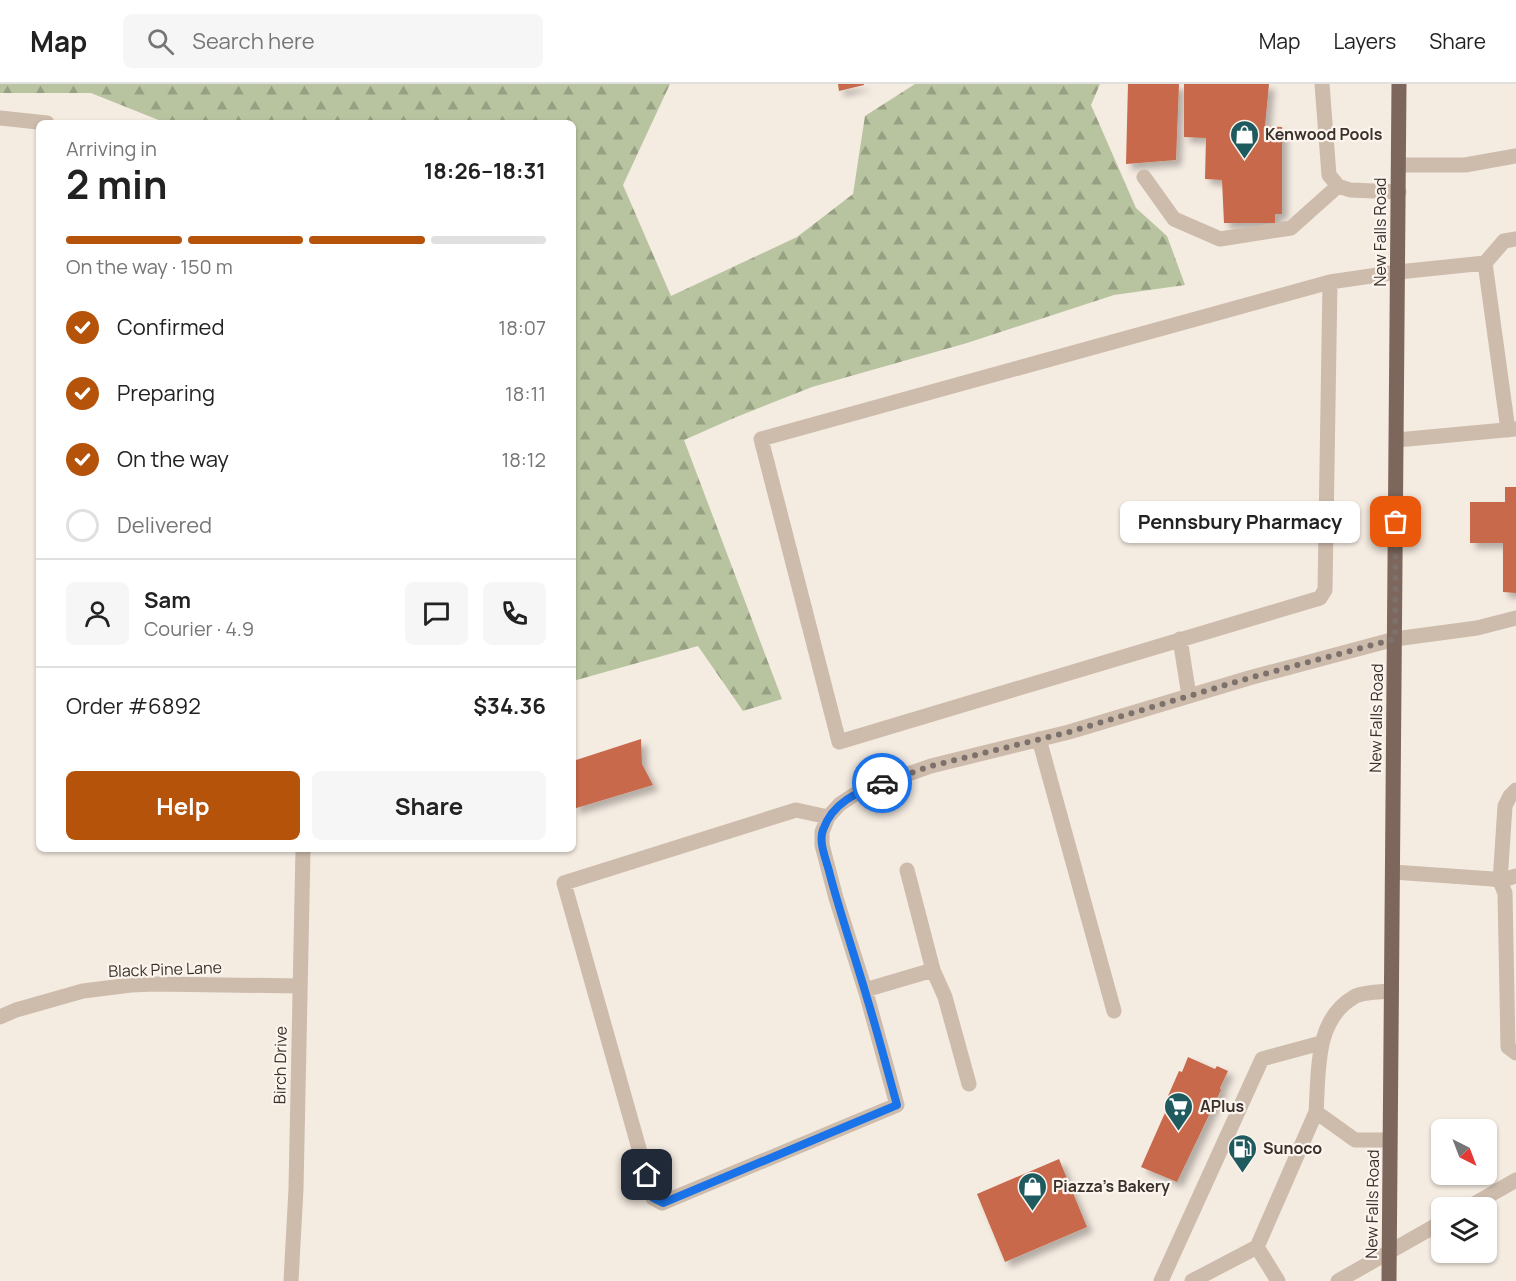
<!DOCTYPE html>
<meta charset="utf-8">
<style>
body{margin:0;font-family:Manrope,sans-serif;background:#f6f6f6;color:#222;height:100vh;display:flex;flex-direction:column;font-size:22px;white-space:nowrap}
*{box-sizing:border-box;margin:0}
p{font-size:20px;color:#767676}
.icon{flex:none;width:33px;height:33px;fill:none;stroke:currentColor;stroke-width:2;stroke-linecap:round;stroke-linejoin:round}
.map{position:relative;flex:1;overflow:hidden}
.details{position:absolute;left:36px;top:36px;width:540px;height:732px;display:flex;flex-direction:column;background:#fff;border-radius:9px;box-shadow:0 2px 4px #0004}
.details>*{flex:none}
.needle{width:39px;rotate:138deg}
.tools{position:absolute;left:1431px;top:1035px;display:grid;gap:12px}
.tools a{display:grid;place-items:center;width:66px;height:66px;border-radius:9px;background:#fff;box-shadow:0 2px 4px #0004;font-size:30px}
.pin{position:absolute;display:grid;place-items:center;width:51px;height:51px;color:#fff;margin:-26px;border-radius:12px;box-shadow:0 3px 9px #0006}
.courier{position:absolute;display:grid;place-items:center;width:60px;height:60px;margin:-30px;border:4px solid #1a73e8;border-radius:50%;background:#fff;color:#222;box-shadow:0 2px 8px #0007}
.bubble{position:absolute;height:42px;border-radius:9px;background:#fff;box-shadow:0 2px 4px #0004;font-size:20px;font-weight:700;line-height:42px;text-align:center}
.summary em{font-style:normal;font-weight:700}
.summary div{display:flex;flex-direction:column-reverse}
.summary{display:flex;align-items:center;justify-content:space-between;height:102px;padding:0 30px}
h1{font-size:39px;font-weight:700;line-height:45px}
.bar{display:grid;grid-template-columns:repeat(4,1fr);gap:9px 6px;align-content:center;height:72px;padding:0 30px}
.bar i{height:8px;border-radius:4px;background:#e0e0e0}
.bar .current{background:#b45309}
.bar p{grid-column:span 4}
.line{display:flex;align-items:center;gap:15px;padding:0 30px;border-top:2px solid #e0e0e0}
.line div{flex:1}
.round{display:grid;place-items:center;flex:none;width:63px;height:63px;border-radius:9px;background:#f6f6f6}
ol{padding:0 30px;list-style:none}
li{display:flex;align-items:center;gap:18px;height:66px}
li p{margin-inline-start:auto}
li .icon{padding:6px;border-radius:50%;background:#b45309;color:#fff;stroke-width:4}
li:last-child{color:#767676}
li i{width:33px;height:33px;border:3px solid #e0e0e0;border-radius:50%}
.cta{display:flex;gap:12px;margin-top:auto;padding:12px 30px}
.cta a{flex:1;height:69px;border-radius:9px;background:#b45309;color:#fff;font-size:24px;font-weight:700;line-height:69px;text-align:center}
.cta a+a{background:#f6f6f6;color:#222}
header{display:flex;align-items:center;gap:36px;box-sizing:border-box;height:84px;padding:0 30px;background:#fff;border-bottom:2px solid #e0e0e0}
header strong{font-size:28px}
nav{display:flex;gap:33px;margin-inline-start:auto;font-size:21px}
.search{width:420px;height:54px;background:#f6f6f6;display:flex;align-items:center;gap:15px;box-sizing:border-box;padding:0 21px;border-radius:9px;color:#767676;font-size:22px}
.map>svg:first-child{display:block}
.forest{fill:url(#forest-firs)}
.building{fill:#c8694b;filter:url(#shadow)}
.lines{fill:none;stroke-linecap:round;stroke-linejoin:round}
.minor{stroke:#cdbbac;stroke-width:15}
.major{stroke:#7d675c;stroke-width:15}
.done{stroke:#7c716b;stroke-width:6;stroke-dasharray:0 10.8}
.route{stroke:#1a73e8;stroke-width:8}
.labels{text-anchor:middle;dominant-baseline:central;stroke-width:4.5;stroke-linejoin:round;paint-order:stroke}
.poi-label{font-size:16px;font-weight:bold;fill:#3b302b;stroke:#fbf5ee;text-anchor:start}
.street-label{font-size:16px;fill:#3b302b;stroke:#fbf5ee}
</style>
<header>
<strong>Map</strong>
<div class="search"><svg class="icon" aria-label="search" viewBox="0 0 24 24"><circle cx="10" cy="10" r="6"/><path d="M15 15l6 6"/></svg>Search here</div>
<nav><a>Map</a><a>Layers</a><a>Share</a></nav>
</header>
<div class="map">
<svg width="1516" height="1197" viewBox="0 0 1516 1197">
<defs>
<pattern id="forest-firs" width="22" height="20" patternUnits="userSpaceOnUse" patternTransform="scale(1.5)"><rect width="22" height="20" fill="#b8c4a0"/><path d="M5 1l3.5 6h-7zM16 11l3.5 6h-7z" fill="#97a083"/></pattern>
<filter id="shadow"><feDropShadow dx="5.5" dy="5.5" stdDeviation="3" flood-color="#0004"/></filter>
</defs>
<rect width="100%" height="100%" fill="#f4ebe1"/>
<path class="forest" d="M0,0H670L623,101L671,212L797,153L853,110L865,32L915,0H1100L1091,21L1136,124L1167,152L1185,201L1114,211L967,259L812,303L734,334L684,356L782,615L743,627L698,562L573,597V39H166L91,9H0Z"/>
<path class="building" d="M838,0H864V1L839,7Z
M1128,0H1179L1176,76L1126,80Z
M1184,0H1269L1265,42L1282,43V130H1275V139H1224L1222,96L1205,95L1206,54L1184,53Z
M1505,403H1516V509L1503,508V459H1470V418H1505Z
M641,655L642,680L653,701L573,725V677Z
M1188,973L1215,985L1217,982L1228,987L1220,1004L1221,1006L1177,1098L1141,1083L1172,1013L1168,1012L1179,987L1182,988Z
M1059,1075L1087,1143L1005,1178L977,1110Z"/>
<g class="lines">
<path class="minor" d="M1322,0L1329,91L1338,102L1350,106L1399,108
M0,34L47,39
M1399,81H1465L1516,72
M1144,93L1174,135L1220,155L1291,144L1338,102
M1485,179L1508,346
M1330,198L1325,506L1320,514L839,658L761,355L1330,198L1398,188L1485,179L1504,157L1516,155
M1397,356L1516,345
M1180,555L1189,612
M1039,655L1114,927
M1516,706L1510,712L1505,722L1500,797L1516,792
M828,733L796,726L564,799L653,1114L662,1119L897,1021L867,912L836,814L822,761V748L828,733L840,720L860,707L931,682L1069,648L1249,594L1395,555L1477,544L1516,534
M907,786L933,886
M1393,788L1493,795L1500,797L1505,809L1508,963L1516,969
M865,906L933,886L945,913L969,1000
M0,933L16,926L83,907L131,901L155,900L300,902
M1390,1056H1355L1316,1028C1319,988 1314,936 1354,913C1362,908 1382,908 1391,907
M1467,1124L1516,1096
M291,1197L296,1105L303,765
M1161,1197L1262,975L1321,959
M1192,1197L1257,1163
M1278,1197L1257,1163L1316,1028
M1338,1197L1442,1138"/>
<path class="major" d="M1389,1197L1399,0"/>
</g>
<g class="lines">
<path class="done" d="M882,699L931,682L1069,648L1249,594L1395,555L1396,438"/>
<path class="route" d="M647,1091L653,1114L663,1119L897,1021C887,985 878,950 867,914C855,873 841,832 830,791C827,777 818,759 823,746C832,719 857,708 882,699"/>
</g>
<defs>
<symbol id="shop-pin" viewBox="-11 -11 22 30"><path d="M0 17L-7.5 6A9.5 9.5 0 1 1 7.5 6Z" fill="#1f5a5e" stroke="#fbf5ee"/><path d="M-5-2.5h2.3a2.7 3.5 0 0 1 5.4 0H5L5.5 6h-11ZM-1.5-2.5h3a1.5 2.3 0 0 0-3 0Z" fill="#fff"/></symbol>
<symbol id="supermarket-pin" viewBox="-11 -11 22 30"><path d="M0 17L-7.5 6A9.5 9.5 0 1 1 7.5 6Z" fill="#1f5a5e" stroke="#fbf5ee"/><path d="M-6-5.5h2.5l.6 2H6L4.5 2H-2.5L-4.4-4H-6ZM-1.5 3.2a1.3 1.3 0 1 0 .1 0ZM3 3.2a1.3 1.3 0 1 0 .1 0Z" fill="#fff"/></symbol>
<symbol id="fuel-pin" viewBox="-11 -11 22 30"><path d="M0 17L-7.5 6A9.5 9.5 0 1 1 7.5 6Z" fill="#1f5a5e" stroke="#fbf5ee"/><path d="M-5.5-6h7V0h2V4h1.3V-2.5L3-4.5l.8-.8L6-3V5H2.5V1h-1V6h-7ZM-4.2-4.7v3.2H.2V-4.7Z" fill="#fff"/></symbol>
</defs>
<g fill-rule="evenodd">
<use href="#shop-pin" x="1228" y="34" width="33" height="45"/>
<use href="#supermarket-pin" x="1162" y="1006" width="33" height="45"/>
<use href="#fuel-pin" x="1226" y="1048" width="33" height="45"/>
<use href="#shop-pin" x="1016" y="1086" width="33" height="45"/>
</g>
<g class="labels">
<g class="poi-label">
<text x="1265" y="50">Kenwood Pools</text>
<text x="1200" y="1022">APlus</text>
<text x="1263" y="1064">Sunoco</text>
<text x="1053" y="1102">Piazza's Bakery</text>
</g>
<g class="street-label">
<text transform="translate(1380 148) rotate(-90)">New Falls Road</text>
<text transform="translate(1376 634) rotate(-89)">New Falls Road</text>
<text transform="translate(165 885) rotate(-2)">Black Pine Lane</text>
<text transform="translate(280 981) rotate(-89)">Birch Drive</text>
<text transform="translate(1372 1120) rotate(-89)">New Falls Road</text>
</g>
</g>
</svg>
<div class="tools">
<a><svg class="needle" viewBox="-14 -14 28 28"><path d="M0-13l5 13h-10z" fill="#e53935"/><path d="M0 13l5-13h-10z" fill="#767676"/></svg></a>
<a><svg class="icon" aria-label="layers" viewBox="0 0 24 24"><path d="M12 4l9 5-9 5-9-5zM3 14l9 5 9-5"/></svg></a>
</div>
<div class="pin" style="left:1396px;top:438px;background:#ea580c"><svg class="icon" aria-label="bag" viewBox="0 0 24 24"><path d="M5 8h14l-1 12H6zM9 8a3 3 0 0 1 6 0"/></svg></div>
<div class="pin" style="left:647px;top:1091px;background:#1f2937"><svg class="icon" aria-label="home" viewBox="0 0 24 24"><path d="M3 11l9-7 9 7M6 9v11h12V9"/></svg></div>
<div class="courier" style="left:882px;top:699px"><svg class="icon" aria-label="car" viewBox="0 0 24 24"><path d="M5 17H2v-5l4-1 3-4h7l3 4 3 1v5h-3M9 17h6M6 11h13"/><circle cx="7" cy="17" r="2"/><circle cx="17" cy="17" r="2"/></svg></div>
<div class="bubble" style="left:1120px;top:417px;width:240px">Pennsbury Pharmacy</div>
<section class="details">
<div class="summary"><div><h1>2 min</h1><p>Arriving in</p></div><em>18:26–18:31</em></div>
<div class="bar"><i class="current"></i><i class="current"></i><i class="current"></i><i></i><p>On the way · 150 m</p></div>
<ol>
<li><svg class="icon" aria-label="check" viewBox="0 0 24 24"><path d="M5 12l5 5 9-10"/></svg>Confirmed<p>18:07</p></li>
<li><svg class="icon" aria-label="check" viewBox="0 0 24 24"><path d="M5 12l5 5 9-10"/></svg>Preparing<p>18:11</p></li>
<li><svg class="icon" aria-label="check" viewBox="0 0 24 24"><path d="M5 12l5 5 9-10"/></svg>On the way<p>18:12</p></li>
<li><i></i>Delivered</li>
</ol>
<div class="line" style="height:108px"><a class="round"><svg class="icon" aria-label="person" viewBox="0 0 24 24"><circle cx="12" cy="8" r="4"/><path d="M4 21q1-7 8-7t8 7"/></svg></a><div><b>Sam</b><p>Courier · 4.9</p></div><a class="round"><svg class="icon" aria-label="chat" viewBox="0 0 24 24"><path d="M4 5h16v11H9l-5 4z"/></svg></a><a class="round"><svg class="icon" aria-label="phone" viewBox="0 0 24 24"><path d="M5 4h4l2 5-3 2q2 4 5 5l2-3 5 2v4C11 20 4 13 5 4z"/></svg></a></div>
<div class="line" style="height:78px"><div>Order #6892</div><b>$34.36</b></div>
<div class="cta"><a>Help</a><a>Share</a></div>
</section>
</div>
